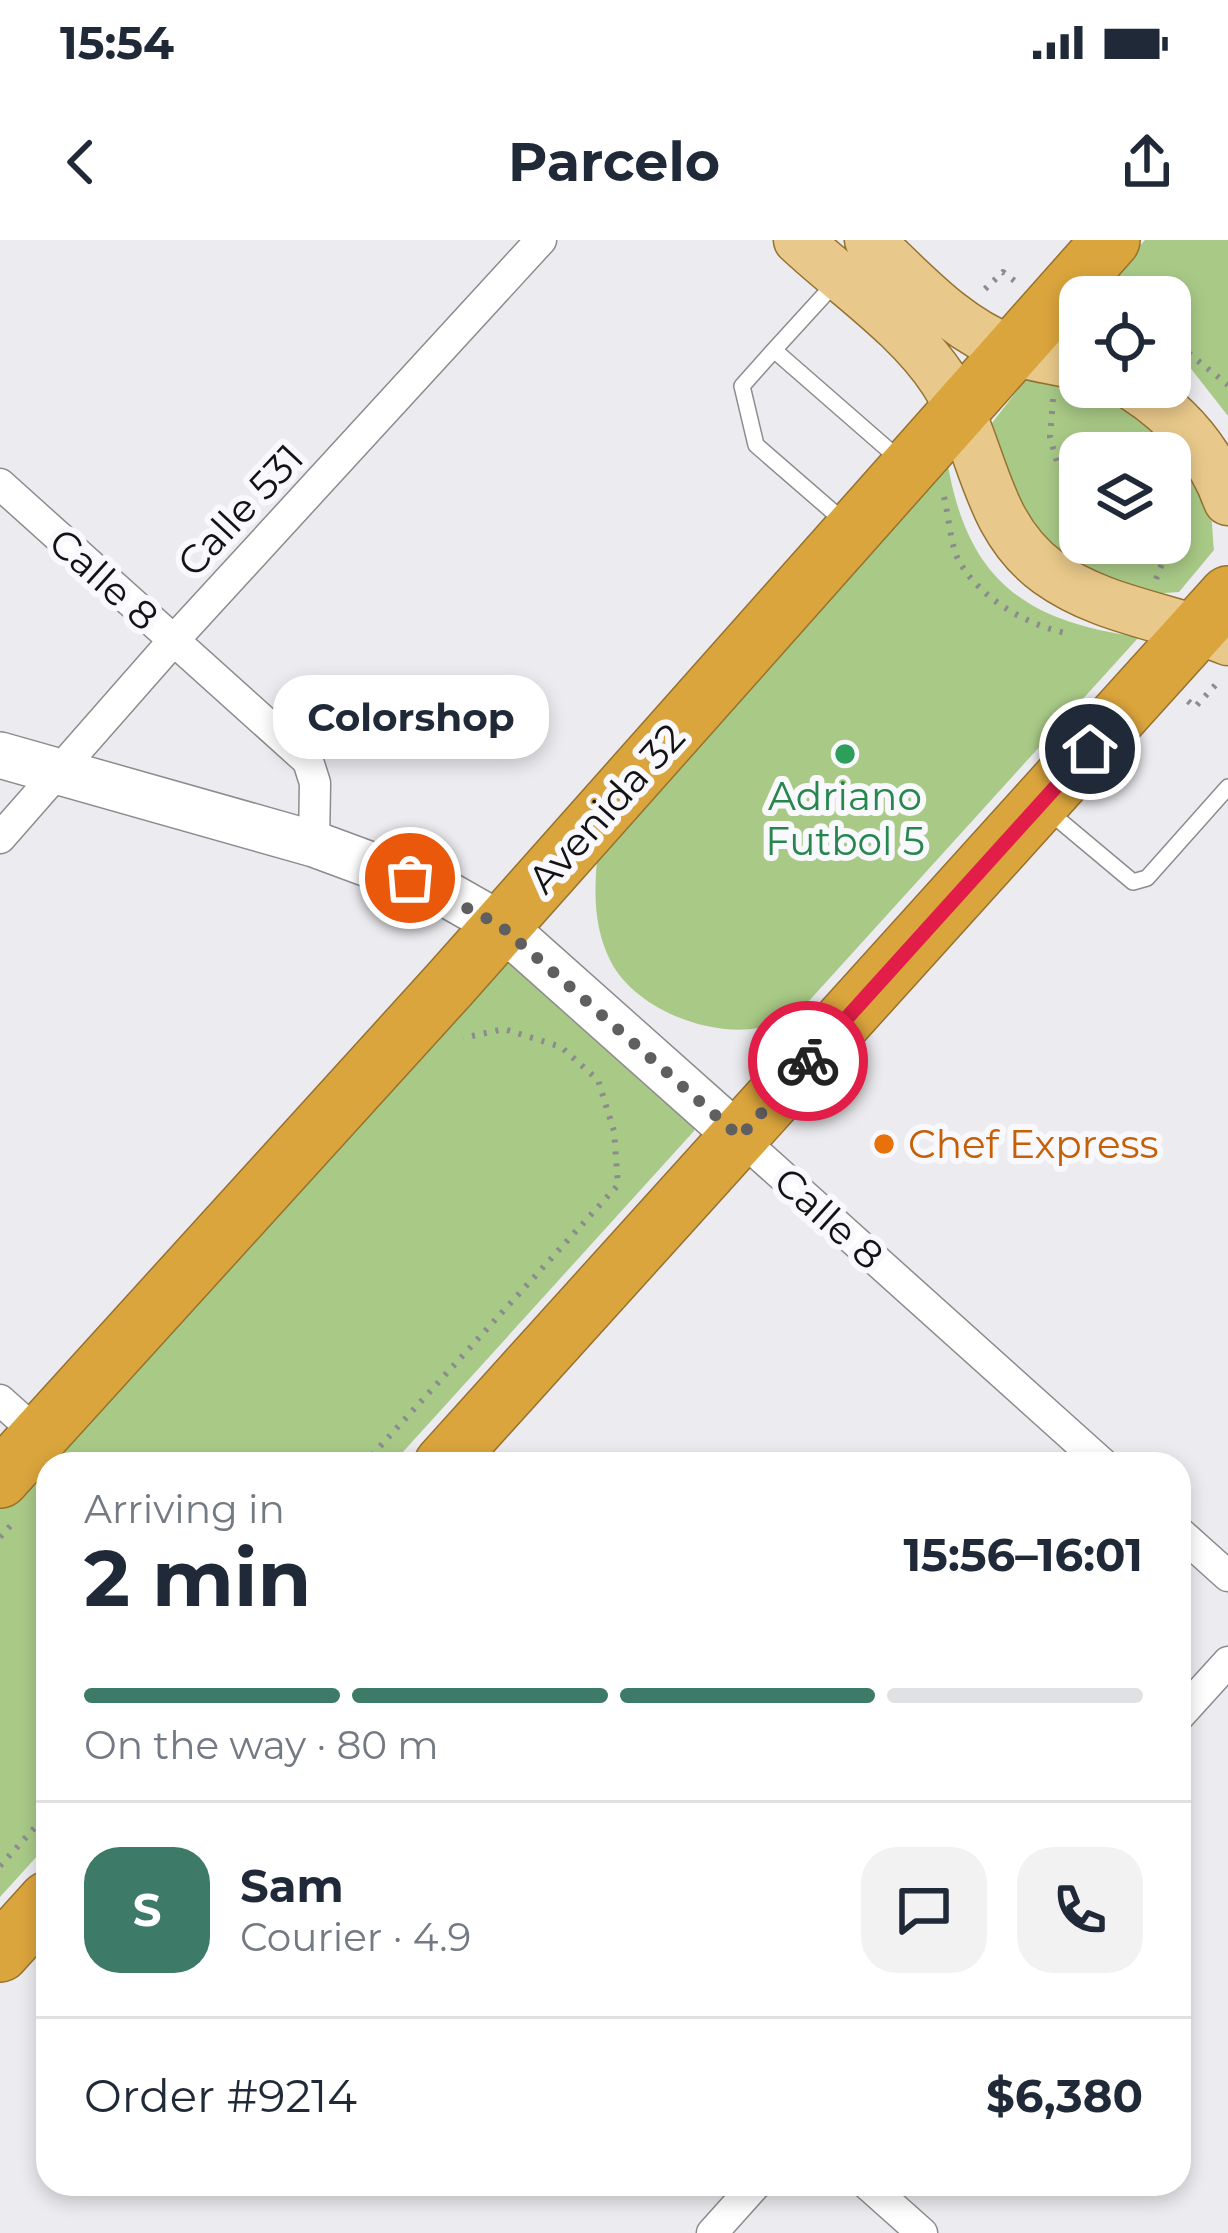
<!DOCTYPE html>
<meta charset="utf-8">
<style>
body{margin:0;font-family:Montserrat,sans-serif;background:#f2f2f3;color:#1f2937;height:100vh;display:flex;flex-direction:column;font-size:45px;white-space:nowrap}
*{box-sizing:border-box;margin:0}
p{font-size:39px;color:#747a83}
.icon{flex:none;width:66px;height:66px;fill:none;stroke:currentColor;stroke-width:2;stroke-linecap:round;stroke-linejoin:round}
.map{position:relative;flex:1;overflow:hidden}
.details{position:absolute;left:36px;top:1212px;width:1155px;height:744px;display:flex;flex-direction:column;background:#fff;border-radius:36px;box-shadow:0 6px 18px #0003}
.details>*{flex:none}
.controls{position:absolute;left:1059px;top:36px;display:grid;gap:24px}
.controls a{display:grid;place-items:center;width:132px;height:132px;border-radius:24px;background:#fff;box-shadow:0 6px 18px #0003;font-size:60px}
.pin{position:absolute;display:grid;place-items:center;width:102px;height:102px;color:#fff;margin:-51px;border:6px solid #fff;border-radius:50%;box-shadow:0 3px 12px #0007}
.courier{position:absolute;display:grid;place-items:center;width:120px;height:120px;margin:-60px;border:9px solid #e11d48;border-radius:50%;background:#fff;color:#222;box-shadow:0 3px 15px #0007}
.bubble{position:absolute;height:84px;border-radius:36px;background:#fff;box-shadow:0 6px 18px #0003;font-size:39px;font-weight:700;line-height:84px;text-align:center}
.head em{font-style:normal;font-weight:700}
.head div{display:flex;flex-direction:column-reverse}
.head{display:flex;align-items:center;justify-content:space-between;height:204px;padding:0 48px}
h1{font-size:78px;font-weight:700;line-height:90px}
.bar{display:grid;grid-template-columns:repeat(4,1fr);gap:18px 12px;align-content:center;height:144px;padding:0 48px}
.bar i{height:15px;border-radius:9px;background:#e0e1e3}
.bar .on{background:#3d7a67}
.bar p{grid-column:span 4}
.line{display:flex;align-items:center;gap:30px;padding:0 48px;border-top:3px solid #e0e1e3}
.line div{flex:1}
.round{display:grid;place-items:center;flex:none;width:126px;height:126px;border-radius:36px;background:#f2f2f3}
.status{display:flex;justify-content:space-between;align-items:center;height:84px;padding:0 60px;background:#fff;direction:ltr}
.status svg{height:33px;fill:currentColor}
header{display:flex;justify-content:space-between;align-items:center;height:156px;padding:0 48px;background:#fff;font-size:54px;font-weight:700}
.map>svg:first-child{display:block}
.green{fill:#a9ca87;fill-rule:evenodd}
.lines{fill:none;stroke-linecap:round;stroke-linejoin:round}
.lane-casing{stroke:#8c8c8f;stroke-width:18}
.street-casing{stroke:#8c8c8f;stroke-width:33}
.secondary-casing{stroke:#8c8c8f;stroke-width:48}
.primary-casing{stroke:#95722f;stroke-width:51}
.highway-casing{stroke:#95722f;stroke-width:60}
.path{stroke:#8c8b8e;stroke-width:6;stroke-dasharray:3 9;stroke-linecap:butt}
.lane{stroke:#fff;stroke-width:15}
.street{stroke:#fff;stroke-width:30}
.secondary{stroke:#fff;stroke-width:45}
.primary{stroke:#e9c98b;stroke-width:48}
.highway{stroke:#dba53d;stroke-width:57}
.done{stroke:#5f5f61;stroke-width:12;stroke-dasharray:0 21.6}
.route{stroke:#e11d48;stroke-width:15}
.leisure-dot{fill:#2e9e5b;stroke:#f9f8fc;stroke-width:4.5}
.food-dot{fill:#e8710a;stroke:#f9f8fc;stroke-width:4.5}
.labels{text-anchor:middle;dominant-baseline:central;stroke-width:12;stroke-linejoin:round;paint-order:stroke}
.street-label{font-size:39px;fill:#131314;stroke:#f9f8fc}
.leisure-label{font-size:39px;fill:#27864d;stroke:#f9f8fc}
.food-label{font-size:39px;fill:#c56008;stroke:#f9f8fc;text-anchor:start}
</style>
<div class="status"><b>15:54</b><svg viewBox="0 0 49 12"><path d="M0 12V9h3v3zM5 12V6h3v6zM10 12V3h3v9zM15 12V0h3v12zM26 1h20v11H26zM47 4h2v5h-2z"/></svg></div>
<header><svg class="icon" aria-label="back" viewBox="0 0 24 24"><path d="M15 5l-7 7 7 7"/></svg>Parcelo<svg class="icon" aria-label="share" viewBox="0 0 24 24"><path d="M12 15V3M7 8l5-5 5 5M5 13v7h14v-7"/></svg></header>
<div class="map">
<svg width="1228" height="1993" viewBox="0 0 1228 1993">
<rect width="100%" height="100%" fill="#ecebef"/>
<path class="green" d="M1145,0H1228V176L1185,121L1170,114V57H1093Z
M1027,138C1101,139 1170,190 1205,255C1213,269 1212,293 1214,310L1179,352L1120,356L1050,319L999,256L992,183ZM1080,213H1170V303H1080Z
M946,213C964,335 1019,381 1139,397L808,762C793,770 774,785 758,788C707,797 635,768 611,722C594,689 594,655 597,620Z
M498,711L695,876L694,891L392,1224H48V1604L0,1657V1265Z"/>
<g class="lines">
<defs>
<path id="lane" d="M774,110L837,41
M847,284L756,205L742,146L774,110L899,219
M1047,570L1133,642L1147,638L1228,547"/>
<path id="street" d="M0,244L308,521L315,543L314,604
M0,598L173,401L541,0
M739,897L1103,1224
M0,1160L38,1194
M1179,1292L1228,1336
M1179,1476L1228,1422
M867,1944L922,1993
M712,1993L756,1944"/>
<path id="secondary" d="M0,515L314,604L441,651L501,685L739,897"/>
<path id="primary" d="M798,0C846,45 908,86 944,141C984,204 983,285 1048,332C1102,371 1168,376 1228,401
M869,0C914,42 955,90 1014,111C1035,118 1058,120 1080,126
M1134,147C1178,175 1210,211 1228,261"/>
<path id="highway" d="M443,1224L1228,355
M0,1239L449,745L1111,0
M0,1713L48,1660"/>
</defs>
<use href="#lane" class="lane-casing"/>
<use href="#street" class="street-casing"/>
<use href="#secondary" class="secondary-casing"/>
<use href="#primary" class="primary-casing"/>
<use href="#highway" class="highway-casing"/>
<path class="path" d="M985,49L1003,32L1016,42
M1170,98L1228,145
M1053,159L1050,197L1059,229L1080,236
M1090,213L1114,206L1130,213
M944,257C949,276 950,306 960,323C983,361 1029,386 1070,394
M1170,268V302
M1156,339L1170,303
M1188,461L1195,467L1221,439
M364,1224L618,945L614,891L598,840L561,807L504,789L463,798
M0,1297L14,1282
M0,1626L48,1573"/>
<use href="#lane" class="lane"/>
<use href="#street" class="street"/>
<use href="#secondary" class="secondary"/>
<use href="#primary" class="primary"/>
<use href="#highway" class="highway"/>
</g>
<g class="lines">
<path class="done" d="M410,638L501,686L740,897L808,821"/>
<path class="route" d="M808,821L1090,509"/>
</g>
<circle class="leisure-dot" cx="845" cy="514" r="12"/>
<circle class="food-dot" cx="884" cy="904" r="12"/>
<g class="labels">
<g class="street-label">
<text transform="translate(240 270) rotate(-47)">Calle 531</text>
<text transform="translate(104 339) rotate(42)">Calle 8</text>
<text transform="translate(606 568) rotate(-48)">Avenida 32</text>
<text transform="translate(829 978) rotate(42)">Calle 8</text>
</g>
<g class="leisure-label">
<text x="845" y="556">Adriano<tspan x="845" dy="45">Futbol 5</tspan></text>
</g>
<g class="food-label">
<text x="908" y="904">Chef Express</text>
</g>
</g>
</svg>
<div class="controls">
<a><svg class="icon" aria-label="locate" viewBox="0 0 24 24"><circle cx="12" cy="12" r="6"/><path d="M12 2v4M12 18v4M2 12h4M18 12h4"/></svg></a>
<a><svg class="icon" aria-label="layers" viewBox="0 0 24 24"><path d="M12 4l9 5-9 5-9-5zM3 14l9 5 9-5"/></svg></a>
</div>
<div class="pin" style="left:410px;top:638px;background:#ea580c"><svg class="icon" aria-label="bag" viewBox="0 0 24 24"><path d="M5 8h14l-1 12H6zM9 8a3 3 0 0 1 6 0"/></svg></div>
<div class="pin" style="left:1090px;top:509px;background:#1f2937"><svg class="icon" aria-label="home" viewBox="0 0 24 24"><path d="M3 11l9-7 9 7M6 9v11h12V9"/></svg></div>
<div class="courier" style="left:808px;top:821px"><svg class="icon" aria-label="bike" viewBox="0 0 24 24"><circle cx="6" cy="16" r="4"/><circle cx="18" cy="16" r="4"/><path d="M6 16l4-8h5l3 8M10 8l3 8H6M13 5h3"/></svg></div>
<div class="bubble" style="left:273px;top:435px;width:276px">Colorshop</div>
<section class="details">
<div class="head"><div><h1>2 min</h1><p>Arriving in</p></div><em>15:56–16:01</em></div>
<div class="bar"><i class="on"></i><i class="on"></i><i class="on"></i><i></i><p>On the way · 80 m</p></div>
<div class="line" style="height:216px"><b class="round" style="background:#3d7a67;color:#fff">S</b><div><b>Sam</b><p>Courier · 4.9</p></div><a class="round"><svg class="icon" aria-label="chat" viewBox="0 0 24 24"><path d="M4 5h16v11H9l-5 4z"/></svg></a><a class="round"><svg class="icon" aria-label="phone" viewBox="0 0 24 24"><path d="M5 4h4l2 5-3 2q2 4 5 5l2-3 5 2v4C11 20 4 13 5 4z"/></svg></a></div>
<div class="line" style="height:156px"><div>Order #9214</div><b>$6,380</b></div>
</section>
</div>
